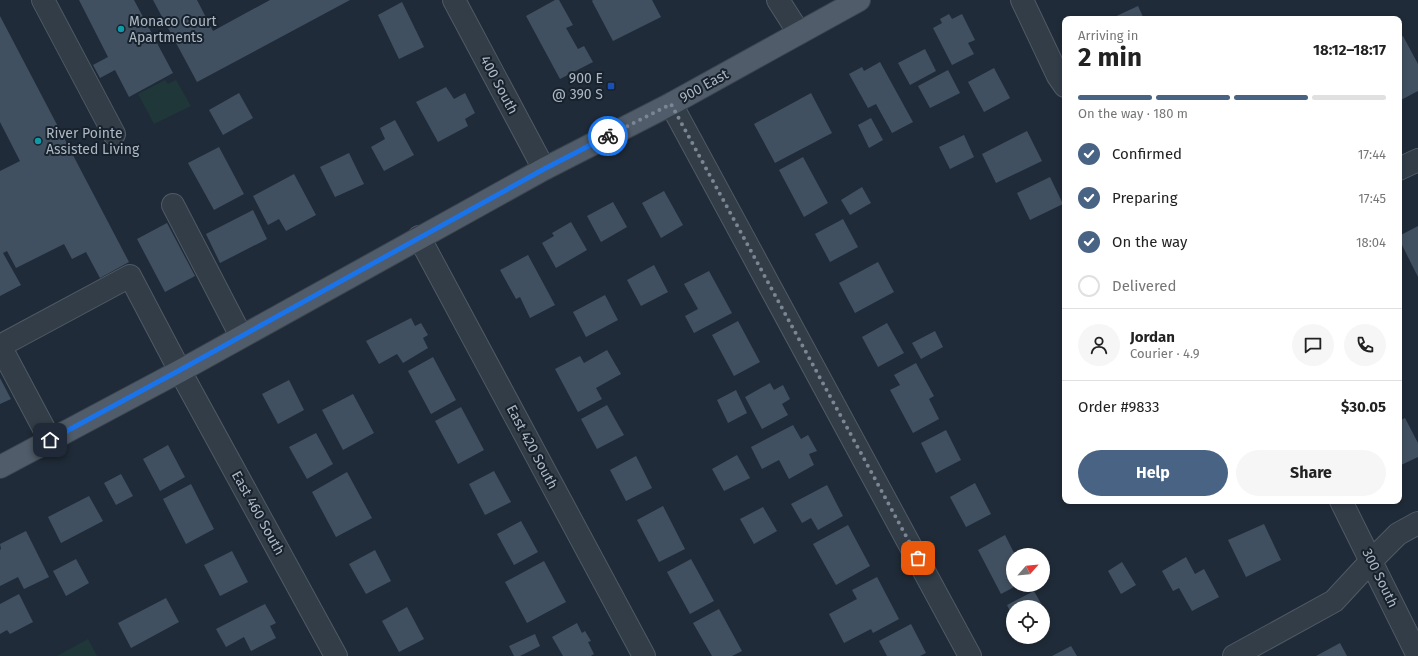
<!DOCTYPE html>
<meta charset="utf-8">
<style>
body{margin:0;font-family:"Fira Sans",sans-serif;background:#f6f6f6;color:#222;height:100vh;display:flex;flex-direction:column;font-size:15px;white-space:nowrap}
*{box-sizing:border-box;margin:0}
p{font-size:13px;color:#767676}
.icon{flex:none;width:22px;height:22px;fill:none;stroke:currentColor;stroke-width:2;stroke-linecap:round;stroke-linejoin:round}
.map{position:relative;flex:1;overflow:hidden}
.details{position:absolute;left:1062px;top:16px;width:340px;height:488px;display:flex;flex-direction:column;background:#fff;border-radius:8px;box-shadow:0 2px 6px #0003}
.details>*{flex:none}
.needle{width:26px;rotate:63deg}
.tools{position:absolute;left:1006px;top:548px;display:grid;gap:8px}
.tools a{display:grid;place-items:center;width:44px;height:44px;border-radius:50%;background:#fff;box-shadow:0 2px 6px #0003;font-size:20px}
.pin{position:absolute;display:grid;place-items:center;width:34px;height:34px;color:#fff;margin:-17px;border-radius:8px;box-shadow:0 2px 6px #0006}
.courier{position:absolute;display:grid;place-items:center;width:40px;height:40px;margin:-20px;border:3px solid #1a73e8;border-radius:50%;background:#fff;color:#222;box-shadow:0 1px 5px #0007}
.headline em{font-style:normal;font-weight:700}
.headline div{display:flex;flex-direction:column-reverse}
.headline{display:flex;align-items:center;justify-content:space-between;height:68px;padding:0 16px}
h1{font-size:26px;font-weight:700;line-height:30px}
.bar{display:grid;grid-template-columns:repeat(4,1fr);gap:6px 4px;align-content:center;height:48px;padding:0 16px}
.bar i{height:5px;border-radius:3px;background:#e0e0e0}
.bar .selected{background:#496385}
.bar p{grid-column:span 4}
.line{display:flex;align-items:center;gap:10px;padding:0 16px;border-top:1px solid #e0e0e0}
.line div{flex:1}
.round{display:grid;place-items:center;flex:none;width:42px;height:42px;border-radius:21px;background:#f6f6f6}
ol{padding:0 16px;list-style:none}
li{display:flex;align-items:center;gap:12px;height:44px}
li p{margin-inline-start:auto}
li .icon{padding:4px;border-radius:50%;background:#496385;color:#fff;stroke-width:4}
li:last-child{color:#767676}
li i{width:22px;height:22px;border:2px solid #e0e0e0;border-radius:50%}
.button{display:flex;gap:8px;margin-top:auto;padding:8px 16px}
.button a{flex:1;height:46px;border-radius:24px;background:#496385;color:#fff;font-size:16px;font-weight:700;line-height:46px;text-align:center}
.button a+a{background:#f6f6f6;color:#222}
.map>svg:first-child{display:block}
.green{fill:#203739}
.building{fill:#415060}
.lines{fill:none;stroke-linecap:round;stroke-linejoin:round}
.minor-casing{stroke:#505a66;stroke-width:24}
.major-casing{stroke:#3c4652;stroke-width:24}
.minor{stroke:#323d48;stroke-width:22}
.major{stroke:#505c69;stroke-width:22}
.done{stroke:#7b8694;stroke-width:4;stroke-dasharray:0 7.2}
.route{stroke:#1a73e8;stroke-width:5}
.culture-dot{fill:#0f9aa8;stroke:#18222d;stroke-width:1.5}
.transit-dot{fill:#1a4fb4;stroke:#18222d;stroke-width:1.5}
.labels{text-anchor:middle;dominant-baseline:central;stroke-width:4;stroke-linejoin:round;paint-order:stroke}
.poi-label{font-size:14px;fill:#acb7c5;stroke:#18222d;text-anchor:start}
.street-label{font-size:14px;fill:#acb7c5;stroke:#18222d}
</style>
<div class="map">
<svg width="1418" height="656" viewBox="0 0 1418 656">
<rect width="100%" height="100%" fill="#1f2b38"/>
<path class="green" d="M165,80L168,84L176,80L191,106L154,124L138,94Z
M88,639L97,656H57Z"/>
<path class="building" d="M79,0H134L173,73L129,97L115,70L100,78L93,65L108,57Z
M153,0H197L213,31L270,0H350L197,82Z
M555,0H559L573,25L566,28L578,49L584,46L593,62L560,79L526,16Z
M593,0H652L661,17L613,41L592,1Z
M402,2L424,47L399,59L378,15Z
M1138,6L1144,19H1110Z
M949,14L952,19L962,14L975,40L968,43L974,54L952,65L933,28L942,23L940,19Z
M0,16L129,262L100,278L86,252L72,259L64,244L16,268L7,251L3,253L21,285L0,296V171L20,161L0,122Z
M1403,36L1418,64V91L1399,101V38Z
M925,49L936,71L910,85L898,63Z
M880,62L913,122L892,133L876,104L868,108L849,74L862,67L864,71Z
M994,68L1010,98L984,112L968,82Z
M948,70L960,93L930,108L918,86Z
M446,87L454,99L465,93L475,113L465,119L468,126L438,142L416,102Z
M239,93L253,118L223,135L209,110Z
M811,93L832,133L775,163L754,124Z
M871,118L883,140L869,148L858,125Z
M395,120L414,155L384,171L371,147L385,139L380,128Z
M1027,131L1042,161L996,183L982,154Z
M964,135L974,157L950,169L939,147Z
M219,147L244,194L214,210L188,163Z
M349,153L364,184L335,197L320,167Z
M803,157L828,203L804,217L779,170Z
M294,174L316,215L286,231L279,219L268,225L253,196Z
M1050,177L1063,204L1030,220L1017,193Z
M862,187L871,203L850,215L841,200Z
M664,191L683,225L661,238L642,203Z
M613,202L627,227L601,242L587,216Z
M253,210L267,239L220,263L206,234Z
M843,219L858,247L830,262L815,234Z
M571,222L587,250L556,268L542,243L554,236L552,233Z
M167,223L195,276L165,292L137,239Z
M1418,226V277L1399,239V236Z
M528,255L555,305L530,318L520,297L516,299L500,270Z
M878,262L894,292L855,313L839,283Z
M654,265L668,292L641,306L627,280Z
M709,271L732,313L694,333L685,316L698,309L684,284Z
M605,295L618,320L586,337L573,312Z
M411,318L415,326L421,323L428,335L423,338L428,348L403,363L397,354L379,364L366,341Z
M738,321L760,362L734,376L712,335Z
M887,323L904,353L878,367L862,337Z
M935,331L943,347L921,359L912,343Z
M607,350L621,374L596,388L602,399L578,412L555,369L580,356L584,363Z
M433,357L456,400L431,414L408,371Z
M916,363L934,396L929,399L939,419L913,433L890,390L900,385L894,375Z
M0,378L11,399L0,404Z
M289,380L304,410L278,424L262,394Z
M770,383L774,390L783,385L790,399L782,404L788,415L762,429L745,397Z
M736,390L747,413L728,423L717,400Z
M353,394L374,433L343,450L322,410Z
M607,405L624,435L597,449L581,419Z
M461,407L484,450L458,464L435,421Z
M1405,418L1418,443V457L1399,466V421Z
M793,425L801,439L808,435L817,451L809,454L814,465L789,479L779,460L762,469L751,447Z
M946,430L961,460L936,473L921,443Z
M316,433L333,464L307,479L289,447Z
M168,445L185,477L160,491L143,459Z
M737,455L750,478L724,491L712,469Z
M636,456L652,488L626,501L610,470Z
M494,471L511,502L485,515L469,484Z
M347,472L372,518L336,537L312,492Z
M121,474L133,496L116,505L104,483Z
M975,483L991,514L966,527L950,497Z
M191,484L214,529L186,544L163,499Z
M827,485L843,516L818,530L811,518L802,523L791,504Z
M89,496L103,521L61,543L48,517Z
M663,506L685,549L659,562L637,520Z
M763,507L777,531L754,544L740,519Z
M521,521L538,552L514,565L497,534Z
M1264,524L1281,560L1246,577L1228,540Z
M848,525L870,566L836,585L813,544Z
M26,531L49,577L24,589L18,577L0,586V550L1,549L0,544Z
M1005,535L1015,555H1013V585H1018L1001,594L978,550Z
M375,550L391,581L366,594L349,564Z
M232,551L248,582L220,596L204,565Z
M1186,557L1195,574L1204,569L1219,597L1192,611L1179,588L1173,591L1162,571Z
M76,559L89,583L66,596L53,571Z
M691,559L714,601L690,614L667,572Z
M544,561L566,602L527,623L505,582Z
M1122,562L1136,585L1121,594L1108,571Z
M877,577L899,619L873,633L871,629L844,643L829,614L857,599L852,590Z
M1034,591L1043,607H1013V617L1007,605Z
M19,594L33,622L10,634L7,630L0,634V604Z
M166,598L179,622L131,648L118,623Z
M265,604L276,623L270,626L276,638L251,651L244,637L226,647L216,629Z
M407,607L424,639L399,652L382,621Z
M1043,608L1050,621L1043,625Z
M719,609L742,651L732,656H712L693,623Z
M577,623L582,633L585,631L591,641L588,642L594,654L591,656H563L552,637Z
M911,624L926,653L920,656H887L879,641Z
M535,634L540,646L520,656H514L509,646Z
M1340,643L1347,656H1316Z
M1071,646L1077,656H1052Z"/>
<g class="lines">
<defs>
<path id="minor" d="M43,0L114,134
M454,0L544,169
M778,0L799,33
M1022,0L1058,76L1065,86
M671,104L970,656
M1399,169L1418,160
M173,205L241,336
M419,237L644,656
M0,346L130,276L180,371L336,656
M0,346L50,440
M1341,501L1418,656
M1234,656L1334,601L1371,561L1398,534L1418,523"/>
<path id="major" d="M0,467L180,371L544,169L671,104L859,0"/>
</defs>
<use href="#minor" class="minor-casing"/>
<use href="#major" class="major-casing"/>
<use href="#minor" class="minor"/>
<use href="#major" class="major"/>
</g>
<g class="lines">
<path class="done" d="M608,136L671,104L918,558"/>
<path class="route" d="M50,440L180,370L544,169L608,136"/>
</g>
<g class="culture-dot">
<circle cx="121" cy="29" r="4"/>
<circle cx="38" cy="141" r="4"/>
</g>
<rect class="transit-dot" x="607" y="82" width="8" height="8" rx="2"/>
<g class="labels">
<g class="poi-label">
<text x="129" y="21">Monaco Court<tspan x="129" dy="16">Apartments</tspan></text>
<text x="603" y="78" text-anchor="end">900 E<tspan x="603" dy="16">@ 390 S</tspan></text>
<text x="46" y="133">River Pointe<tspan x="46" dy="16">Assisted Living</tspan></text>
</g>
<g class="street-label">
<text transform="translate(499 85) rotate(62)">400 South</text>
<text transform="translate(704 86) rotate(-29)">900 East</text>
<text transform="translate(532 447) rotate(62)">East 420 South</text>
<text transform="translate(258 513) rotate(61)">East 460 South</text>
<text transform="translate(1380 578) rotate(64)">300 South</text>
</g>
</g>
</svg>
<div class="tools">
<a><svg class="needle" viewBox="-14 -14 28 28"><path d="M0-13l5 13h-10z" fill="#e53935"/><path d="M0 13l5-13h-10z" fill="#767676"/></svg></a>
<a><svg class="icon" aria-label="locate" viewBox="0 0 24 24"><circle cx="12" cy="12" r="6"/><path d="M12 2v4M12 18v4M2 12h4M18 12h4"/></svg></a>
</div>
<div class="pin" style="left:918px;top:558px;background:#ea580c"><svg class="icon" aria-label="bag" viewBox="0 0 24 24"><path d="M5 8h14l-1 12H6zM9 8a3 3 0 0 1 6 0"/></svg></div>
<div class="pin" style="left:50px;top:440px;background:#1f2937"><svg class="icon" aria-label="home" viewBox="0 0 24 24"><path d="M3 11l9-7 9 7M6 9v11h12V9"/></svg></div>
<div class="courier" style="left:608px;top:136px"><svg class="icon" aria-label="bike" viewBox="0 0 24 24"><circle cx="6" cy="16" r="4"/><circle cx="18" cy="16" r="4"/><path d="M6 16l4-8h5l3 8M10 8l3 8H6M13 5h3"/></svg></div>
<section class="details">
<div class="headline"><div><h1>2 min</h1><p>Arriving in</p></div><em>18:12–18:17</em></div>
<div class="bar"><i class="selected"></i><i class="selected"></i><i class="selected"></i><i></i><p>On the way · 180 m</p></div>
<ol>
<li><svg class="icon" aria-label="check" viewBox="0 0 24 24"><path d="M5 12l5 5 9-10"/></svg>Confirmed<p>17:44</p></li>
<li><svg class="icon" aria-label="check" viewBox="0 0 24 24"><path d="M5 12l5 5 9-10"/></svg>Preparing<p>17:45</p></li>
<li><svg class="icon" aria-label="check" viewBox="0 0 24 24"><path d="M5 12l5 5 9-10"/></svg>On the way<p>18:04</p></li>
<li><i></i>Delivered</li>
</ol>
<div class="line" style="height:72px"><a class="round"><svg class="icon" aria-label="person" viewBox="0 0 24 24"><circle cx="12" cy="8" r="4"/><path d="M4 21q1-7 8-7t8 7"/></svg></a><div><b>Jordan</b><p>Courier · 4.9</p></div><a class="round"><svg class="icon" aria-label="chat" viewBox="0 0 24 24"><path d="M4 5h16v11H9l-5 4z"/></svg></a><a class="round"><svg class="icon" aria-label="phone" viewBox="0 0 24 24"><path d="M5 4h4l2 5-3 2q2 4 5 5l2-3 5 2v4C11 20 4 13 5 4z"/></svg></a></div>
<div class="line" style="height:52px"><div>Order #9833</div><b>$30.05</b></div>
<div class="button"><a>Help</a><a>Share</a></div>
</section>
</div>
